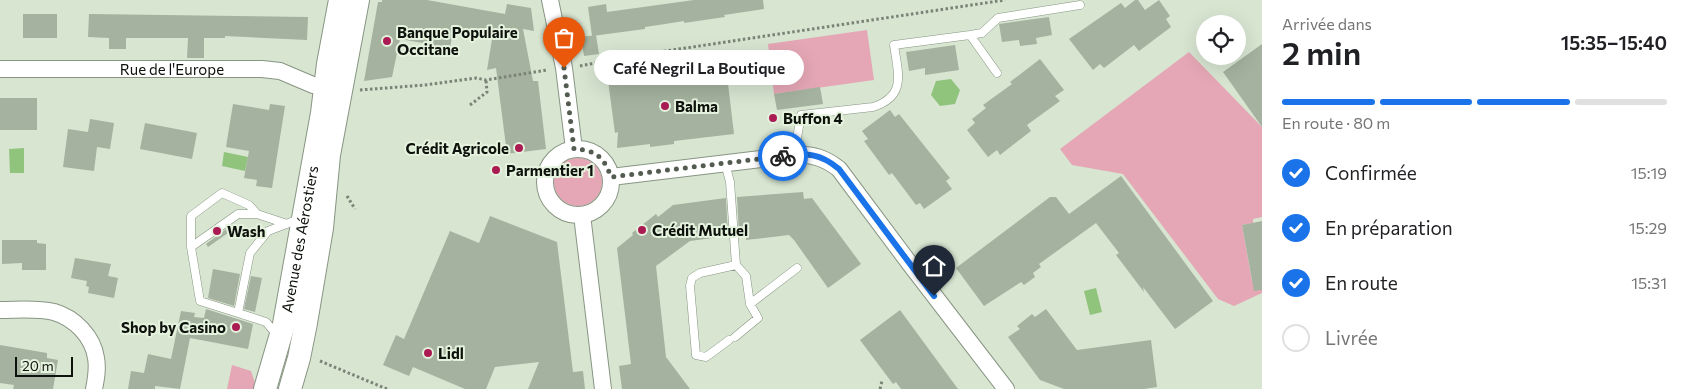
<!DOCTYPE html>
<html lang="fr">
<meta charset="utf-8">
<style>
body{margin:0;font-family:Commissioner,sans-serif;background:#f6f6f6;color:#202124;height:100vh;display:flex;flex-direction:column;font-size:19px;white-space:nowrap}
*{box-sizing:border-box;margin:0}
p{font-size:16px;color:#757577}
.icon{flex:none;width:28px;height:28px;fill:none;stroke:currentColor;stroke-width:2;stroke-linecap:round;stroke-linejoin:round}
.map{position:relative;flex:1;overflow:hidden}
.side{display:flex;flex-direction:column;background:#fff;width:425px}
.side>*{flex:none}
.fabs{position:absolute;left:1196px;top:15px;display:grid;gap:10px}
.fabs a{display:grid;place-items:center;width:50px;height:50px;border-radius:50%;background:#fff;box-shadow:0 5px 20px #0002;font-size:25px}
.scale{position:absolute;left:15px;bottom:12px;width:58px;box-sizing:border-box;padding-left:5px;border:2px solid #0e120c;border-top:0;font-size:14px;line-height:18px;white-space:nowrap;color:#0e120c;-webkit-text-stroke:4px #e4f2de;paint-order:stroke}
.pin{position:absolute;display:grid;place-items:center;width:42px;height:42px;color:#fff;margin:-51px -21px;border-radius:50% 50% 50% 0;rotate:-45deg;box-shadow:0 0 5px #0007}
.pin .icon{rotate:45deg}
.courier{position:absolute;display:grid;place-items:center;width:50px;height:50px;margin:-25px;border:4px solid #1a73e8;border-radius:50%;background:#fff;color:#222;box-shadow:0 1px 6px #0007}
.bubble{position:absolute;height:35px;border-radius:18px;background:#fff;box-shadow:0 5px 20px #0002;font-size:16px;font-weight:600;line-height:35px;text-align:center}
.head em{font-style:normal;font-weight:600}
.head div{display:flex;flex-direction:column-reverse}
.head{display:flex;align-items:center;justify-content:space-between;height:85px;padding:0 20px}
h1{font-size:32px;font-weight:600;line-height:38px}
.bar{display:grid;grid-template-columns:repeat(4,1fr);gap:8px 5px;align-content:center;height:60px;padding:0 20px}
.bar i{height:6px;border-radius:4px;background:#e0e0e0}
.bar .selected{background:#1a73e8}
.bar p{grid-column:span 4}
ol{padding:0 20px;list-style:none}
li{display:flex;align-items:center;gap:15px;height:55px}
li p{margin-inline-start:auto}
li .icon{padding:5px;border-radius:50%;background:#1a73e8;color:#fff;stroke-width:4}
li:last-child{color:#757577}
li i{width:28px;height:28px;border:2px solid #e0e0e0;border-radius:50%}
main{display:flex;flex:1;min-height:0}
.map>svg:first-child{display:block}
.green{fill:#e5a7b5}
.water{fill:#90c37c}
.building{fill:#a4b29f}
.lines{fill:none;stroke-linecap:round;stroke-linejoin:round}
.lane-casing{stroke:#889583;stroke-width:9}
.street-casing{stroke:#889583;stroke-width:18}
.secondary-casing{stroke:#889583;stroke-width:24}
.path{stroke:#7a8376;stroke-width:3;stroke-dasharray:2.5 2.5;stroke-linecap:butt}
.lane{stroke:#fff;stroke-width:8}
.street{stroke:#fff;stroke-width:16}
.secondary{stroke:#fff;stroke-width:22}
.done{stroke:#545c51;stroke-width:5;stroke-dasharray:0 9}
.route{stroke:#1a73e8;stroke-width:6}
.poi-dot{fill:#ab1b53;stroke:#e4f2de;stroke-width:2}
.labels{text-anchor:middle;dominant-baseline:central;stroke-width:4;stroke-linejoin:round;paint-order:stroke}
.poi-label{font-size:15px;font-weight:bold;fill:#0e120c;stroke:#e4f2de;text-anchor:start}
.street-label{font-size:15px;fill:#0e120c;stroke:#e4f2de}
</style>
<main>
<div class="map">
<svg width="1262" height="389" viewBox="0 0 1262 389">
<rect width="100%" height="100%" fill="#d7e5d1"/>
<path class="green" d="M867,30L874,80L774,94L768,44Z
M1189,52L1262,127V217L1253,219V223L1242,225L1252,281L1262,280V293L1234,306L1218,299L1123,174L1072,165L1060,149Z
M554 182a24 24 0 1 1 48 0a24 24 0 1 1-48 0Z
M232,365L251,371L255,383L254,389H227Z"/>
<path class="water" d="M951,79L960,90L955,104L940,106L931,95L936,81Z
M24,148V173H10L9,149Z
M224,152L248,157L245,171L222,166Z
M1096,288L1102,312L1090,315L1084,291Z"/>
<path class="building" d="M382,0H427L505,14L507,4L531,8L534,31L523,29L533,81H538L546,149L507,154L496,68L487,70L492,39L453,31L449,54L433,51L434,45L400,39L392,77L364,81L378,2H382Z
M694,0H763L764,9L724,15L725,17L684,23V21L665,24L645,27V29L592,36L588,7L606,4L607,12Z
M1135,0H1138L1145,10L1159,0L1170,16L1166,19L1171,27L1139,51L1134,45L1104,68L1100,64L1093,70L1069,39L1121,3L1125,8Z
M23,14H57V38H23Z
M89,14L308,17L307,40L225,36V38H204V58H187L188,38H126V49H109V38L88,37Z
M1049,17L1052,35L1036,38L1037,44L1020,46L1019,40L1002,42L999,24Z
M596,35L599,54L584,56L581,37Z
M1262,44V127L1223,72Z
M955,45L959,70L925,75V68L909,71L906,52Z
M1040,59L1064,90L1055,96L1060,101L1027,125L1031,131L1000,155L997,150L988,157L967,130L975,123L972,119L986,108L983,105L1012,84L1010,82Z
M680,64L681,73L726,67L734,134L674,141V144L650,147V144L617,148L618,132L615,133L607,73Z
M820,87L823,104L777,110L774,94Z
M0,98H37V130H0Z
M233,104L269,110L270,104L285,106L272,188L256,186L257,180L244,178L249,151L226,147Z
M890,110L895,117L899,114L950,178L946,181L952,189L924,209L920,203L916,205L892,173L889,175L864,141L868,139L862,131Z
M90,119L114,123L110,149L97,147L94,171L63,167L68,129L88,132Z
M145,123L197,133L192,159L140,149Z
M1121,176L1213,301L1175,329L1143,287L1144,292L1116,255L1119,253L1096,223L1039,264L1041,267L1033,273L1035,277L1024,285L1021,282L984,306L956,268L1050,197H1056L1069,214Z
M803,192L804,199L812,198L861,264L828,288L794,240L789,235L746,240V233L739,234L737,197Z
M726,198L728,236L690,241L656,266L666,357L690,389H622L619,366L631,364L617,248L633,235L632,233L656,214L658,217L673,205Z
M490,216L557,242L573,372L583,371L585,389H528L539,362L495,367L486,389H465L413,367L409,376L383,365L396,335L404,339L450,231L479,243Z
M1262,221V290L1254,291L1242,225Z
M233,224L235,228L208,247L206,244Z
M2,240H37V243L46,244V270H22V263L2,264Z
M75,258L111,264L108,276L118,278L114,298L88,293L89,287L86,286L87,281L71,278Z
M213,269L240,274L234,306L208,298Z
M251,276L262,278L255,312L244,309Z
M206,309L253,324L248,349L190,338L180,389L155,386V389H128L131,371L144,373L148,354L171,359L181,311L195,313L194,317L204,318Z
M1046,309L1077,350L1151,340L1157,387L1144,389H1064L1040,380L1008,337L1020,329L1017,326L1032,314L1035,317Z
M900,310L947,374L958,389H901L896,382L893,384L860,340Z
M0,345L47,353V358L58,360L53,389H13L14,385L0,383Z"/>
<g class="lines">
<defs>
<path id="lane" d="M970,35L982,33L998,18L1080,5
M794,155L801,115L873,107C907,96 898,73 894,45L970,35L997,73
M725,163L730,182L736,265L700,273L692,278L690,286L696,355L706,357L729,340
M191,247L238,214H257L287,224
M736,265L746,276L750,304L797,268
M238,313L200,301L191,247V216L222,193L249,205L257,214
M277,335L266,322L238,313L250,253L268,231L299,219
M735,337L758,318L750,304"/>
<g id="street">
<path d="M550,0L564,68L574,149"/>
<path id="s1" d="M0,69H262L280,71L313,85L334,89"/>
<circle cx="578" cy="182" r="33"/>
<path d="M611,177L794,155C813,154 825,158 839,169L910,264L1006,389"/>
<path d="M582,215L603,389"/>
<path d="M0,310C18,310 37,308 54,312C75,318 93,337 96,358C98,369 96,379 94,389"/>
</g>
<g id="secondary">
<path id="s2" d="M265,389L284,324L322,113L328,64L340,0"/>
<path d="M290,389L299,358L306,323L322,228L329,155L358,0"/>
</g>
</defs>
<use href="#lane" class="lane-casing"/>
<use href="#street" class="street-casing"/>
<use href="#secondary" class="secondary-casing"/>
<path class="path" d="M580,66L626,57L1005,0
M360,90L425,85L476,78L486,80L547,70
M470,105L487,92L486,80
M347,196L355,209
M320,361L387,389
M880,389L882,381"/>
<use href="#lane" class="lane"/>
<use href="#street" class="street"/>
<use href="#secondary" class="secondary"/>
</g>
<g class="lines">
<path class="done" d="M564,68L574,149C596,150 604,157 611,177L783,156"/>
<path class="route" d="M783,156C807,153 820,153 839,169L934,296"/>
</g>
<g class="poi-dot">
<circle cx="387" cy="41" r="5"/>
<circle cx="665" cy="106" r="5"/>
<circle cx="773" cy="118" r="5"/>
<circle cx="519" cy="148" r="5"/>
<circle cx="496" cy="170" r="5"/>
<circle cx="642" cy="230" r="5"/>
<circle cx="217" cy="231" r="5"/>
<circle cx="236" cy="327" r="5"/>
<circle cx="428" cy="353" r="5"/>
</g>
<g class="labels">
<g class="poi-label">
<text x="397" y="32">Banque Populaire<tspan x="397" dy="17">Occitane</tspan></text>
<text x="675" y="106">Balma</text>
<text x="783" y="118">Buffon 4</text>
<text x="509" y="148" text-anchor="end">Crédit Agricole</text>
<text x="506" y="170">Parmentier 1</text>
<text x="652" y="230">Crédit Mutuel</text>
<text x="227" y="231">Wash</text>
<text x="226" y="327" text-anchor="end">Shop by Casino</text>
<text x="438" y="353">Lidl</text>
</g>
<g class="street-label">
<text stroke="none"><textPath href="#s1" startOffset="172">Rue de l'Europe</textPath></text>
<text stroke="none"><textPath href="#s2" startOffset="154">Avenue des Aérostiers</textPath></text>
</g>
</g>
</svg>
<div class="fabs">
<a><svg class="icon" aria-label="locate" viewBox="0 0 24 24"><circle cx="12" cy="12" r="6"/><path d="M12 2v4M12 18v4M2 12h4M18 12h4"/></svg></a>
</div>
<div class="scale">20 m</div>
<div class="pin" style="left:564px;top:68px;background:#ea580c"><svg class="icon" aria-label="bag" viewBox="0 0 24 24"><path d="M5 8h14l-1 12H6zM9 8a3 3 0 0 1 6 0"/></svg></div>
<div class="pin" style="left:934px;top:296px;background:#1f2937"><svg class="icon" aria-label="home" viewBox="0 0 24 24"><path d="M3 11l9-7 9 7M6 9v11h12V9"/></svg></div>
<div class="courier" style="left:783px;top:156px"><svg class="icon" aria-label="bike" viewBox="0 0 24 24"><circle cx="6" cy="16" r="4"/><circle cx="18" cy="16" r="4"/><path d="M6 16l4-8h5l3 8M10 8l3 8H6M13 5h3"/></svg></div>
<div class="bubble" style="left:594px;top:50px;width:210px">Café Negril La Boutique</div>
</div>
<section class="side">
<div class="head"><div><h1>2 min</h1><p>Arrivée dans</p></div><em>15:35–15:40</em></div>
<div class="bar"><i class="selected"></i><i class="selected"></i><i class="selected"></i><i></i><p>En route · 80 m</p></div>
<ol>
<li><svg class="icon" aria-label="check" viewBox="0 0 24 24"><path d="M5 12l5 5 9-10"/></svg>Confirmée<p>15:19</p></li>
<li><svg class="icon" aria-label="check" viewBox="0 0 24 24"><path d="M5 12l5 5 9-10"/></svg>En préparation<p>15:29</p></li>
<li><svg class="icon" aria-label="check" viewBox="0 0 24 24"><path d="M5 12l5 5 9-10"/></svg>En route<p>15:31</p></li>
<li><i></i>Livrée</li>
</ol>
</section>
</main>
